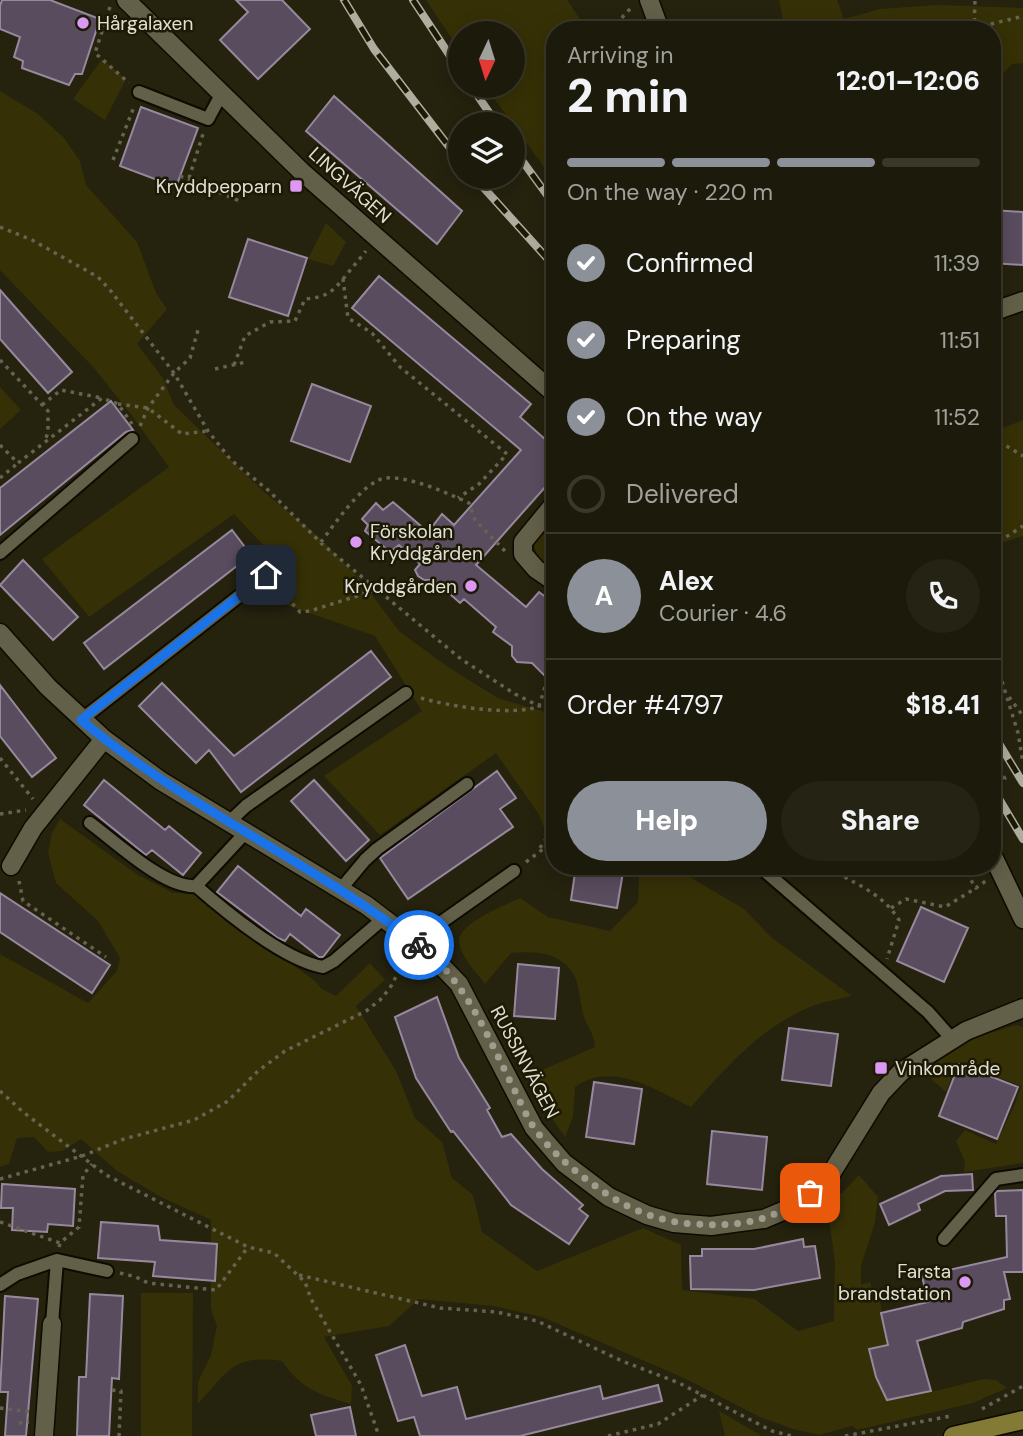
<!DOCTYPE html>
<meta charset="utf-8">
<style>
body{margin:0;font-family:"DM Sans",sans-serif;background:#252313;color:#f1f3f6;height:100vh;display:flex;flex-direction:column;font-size:26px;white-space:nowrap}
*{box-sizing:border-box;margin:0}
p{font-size:23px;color:#a0a19c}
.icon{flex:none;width:38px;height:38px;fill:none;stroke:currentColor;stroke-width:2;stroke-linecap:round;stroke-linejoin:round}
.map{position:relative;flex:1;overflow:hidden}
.side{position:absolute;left:546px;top:21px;width:455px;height:854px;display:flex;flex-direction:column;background:#1c1a0a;border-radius:28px;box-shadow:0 4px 18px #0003,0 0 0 2px #3a382b}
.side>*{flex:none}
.needle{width:46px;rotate:184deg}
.buttons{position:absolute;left:448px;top:21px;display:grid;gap:14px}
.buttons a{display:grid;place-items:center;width:77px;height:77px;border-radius:50%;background:#1c1a0a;box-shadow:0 4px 18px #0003,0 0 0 2px #3a382b;font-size:35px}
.pin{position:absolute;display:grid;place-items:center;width:60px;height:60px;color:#fff;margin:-30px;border-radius:14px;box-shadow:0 4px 10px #0006}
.courier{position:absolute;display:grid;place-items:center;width:70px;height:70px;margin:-35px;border:5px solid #1a73e8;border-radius:50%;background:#fff;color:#222;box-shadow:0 2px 9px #0007}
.overview em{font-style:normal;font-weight:800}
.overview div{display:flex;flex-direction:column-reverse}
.overview{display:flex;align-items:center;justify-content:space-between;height:119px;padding:0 21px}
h1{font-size:46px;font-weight:800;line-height:52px}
.bar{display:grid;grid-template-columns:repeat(4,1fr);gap:10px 7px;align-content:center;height:84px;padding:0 21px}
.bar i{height:9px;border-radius:5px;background:#3a382b}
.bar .selected{background:#8c9099}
.bar p{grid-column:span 4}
.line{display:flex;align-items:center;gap:18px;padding:0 21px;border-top:2px solid #3a382b}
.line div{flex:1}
.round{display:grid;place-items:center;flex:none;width:74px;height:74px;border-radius:37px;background:#252313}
ol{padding:0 21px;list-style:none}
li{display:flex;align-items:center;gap:21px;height:77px}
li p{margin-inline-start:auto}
li .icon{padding:7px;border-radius:50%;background:#8c9099;color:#fff;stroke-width:4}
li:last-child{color:#a0a19c}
li i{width:38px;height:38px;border:4px solid #3a382b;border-radius:50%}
.primary-button{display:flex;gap:14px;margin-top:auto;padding:14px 21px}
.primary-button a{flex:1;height:80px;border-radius:42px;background:#8c9099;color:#fff;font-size:28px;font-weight:800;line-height:80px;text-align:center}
.primary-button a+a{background:#252313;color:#f1f3f6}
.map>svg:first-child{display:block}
.green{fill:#363006}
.building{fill:#594c5e;stroke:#97899d;stroke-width:2}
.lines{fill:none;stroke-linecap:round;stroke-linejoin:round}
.service-casing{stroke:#0e0b00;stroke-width:16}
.minor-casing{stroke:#0e0b00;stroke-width:21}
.secondary-casing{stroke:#0e0b00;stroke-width:21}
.path{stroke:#656351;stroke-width:3.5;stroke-dasharray:3.5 5;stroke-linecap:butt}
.service{stroke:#636049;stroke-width:12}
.minor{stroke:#636049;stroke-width:18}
.secondary{stroke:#837b35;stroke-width:18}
.rail-casing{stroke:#aead9e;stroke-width:8}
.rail{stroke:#1c1905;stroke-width:5;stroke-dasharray:16;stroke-linecap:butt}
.done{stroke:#9f9e8e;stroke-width:7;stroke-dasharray:0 12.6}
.route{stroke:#1a73e8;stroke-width:9}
.poi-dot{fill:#dc99f4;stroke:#1c1905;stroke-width:2.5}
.labels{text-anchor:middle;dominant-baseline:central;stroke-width:5;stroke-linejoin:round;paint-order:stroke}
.poi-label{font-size:19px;fill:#e1e0d3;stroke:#1c1905;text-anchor:start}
.street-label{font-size:19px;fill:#e1e0d3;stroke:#1c1905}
</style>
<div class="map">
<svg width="1023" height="1436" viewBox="0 0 1023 1436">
<rect width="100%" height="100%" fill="#25220e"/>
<path class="green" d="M426,0H567L582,22L578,30H555V83L550,95L555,113V182L485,86H513V33H460V51Z
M779,0H837L844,19L880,9L938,5L1023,8V63L1012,64L992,86V30H785Z
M102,59L126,79L105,120L73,99Z
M0,91L38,114L64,138L80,161L86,185L137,242L156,293L167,309L137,344L163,378L174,405L265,493L318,536L360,579L399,631L448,667L498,698L555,715V844L549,839L538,813L496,753L380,835L324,776L422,711L375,636L284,604L266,548L234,514L89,617L42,559L169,467L133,417L94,368L0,270Z
M326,223L346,242L333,266L308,259Z
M0,387L21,410L0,429Z
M1023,420V536L992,546V429L995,431Z
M555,515V573C540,561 533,554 534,535Z
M60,819L138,875L173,893H193L314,980L322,989L336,996L370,963L385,980L356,1006L396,1071L415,1118L442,1142L452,1178L473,1195L482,1232L537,1271L643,1228L681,1245L682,1290L755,1299L798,1331L834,1321L835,1263L827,1203L843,1192L859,1175L878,1197L875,1222L861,1266V1285L870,1282L875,1300L880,1301L888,1345L869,1350L876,1377L887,1400L910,1397L984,1379L996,1380L1007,1388L973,1403L857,1430L852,1426L819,1435L793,1429L760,1417L684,1378L542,1317L493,1306L419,1299L389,1326L324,1337L352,1386L351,1404C320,1395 301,1389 282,1361C233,1354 228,1371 198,1404V1382L211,1355L217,1326L211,1309V1220L161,1197L117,1171L81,1139L62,1151L48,1152L34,1137L17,1138L9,1164L0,1167V954L88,1003L117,971L120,958L98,921L56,883L48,853L52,833Z
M632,866H676L678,870L744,909L772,938L852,996C840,999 827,1001 815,1005C763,1025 727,1066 691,1107C655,1090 612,1060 575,1087L573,1117L565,1137L537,1097L528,1076L595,1047C594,1034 588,1028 584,1017C580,1004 580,987 574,975C561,952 534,951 511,953L485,984C477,973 461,957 459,942C457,924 507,904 520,898L548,917L610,931L638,902L639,876Z
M1017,1025L1023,1027V1163L964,1172L965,1162L956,1141L965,1130L996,1144L1015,1104L1021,1086L958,1062L946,1092L921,1070C942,1048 988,1033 1017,1025Z
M141,1293H193L192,1436H141Z
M719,1411L762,1436H725Z"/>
<path class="building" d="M2,0H50L100,19L82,74H75L69,85L22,68L23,61L14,57L20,37L0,29V6Z
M236,0H282L310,29L258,79L220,40L248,12Z
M334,96L462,211L437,244L306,131Z
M141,107L198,128L176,187L120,166Z
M992,210L1023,212V265L992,263Z
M248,239L307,258L288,316L229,297Z
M379,276L531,404L520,417L555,448V476L476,565L526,607L539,592L555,604V669L547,678L532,663L517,662L512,656V646L493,632L496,627L464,599L460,603L434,580H424L418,576L415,570L420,564L399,545L390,552L365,531L368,525L362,519L376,503L383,510L393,502L428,532L442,514L454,525L521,450L352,308Z
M0,290L72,372L48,393L0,339Z
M312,384L371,406L350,462L291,441Z
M111,401L133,430L126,432L0,535V488Z
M232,530L251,555L104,669L84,643Z
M23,560L78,617L53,640L0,585Z
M371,651L391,677L241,792L209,750L196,763L139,706L162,683L234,756Z
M0,685L56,758L32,777L0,736Z
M497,771L516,798L500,809L513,827L408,899L380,858Z
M104,780L165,830L169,826L201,853L183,875L152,850L146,855L84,805Z
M314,780L369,840L346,861L291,801Z
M238,866L301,916L306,909L340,935L323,957H319L290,934L285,941L278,938L217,892Z
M576,866H624L617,908L571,900Z
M0,893L110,965L92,993L0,932Z
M921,907L968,928L944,982L897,961Z
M518,964L559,968L555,1019L514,1016Z
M437,997L459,1058L490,1108L487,1110L502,1137L511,1134L542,1169L583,1205L579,1209L588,1216L569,1244L511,1205L453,1131L451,1132L416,1078L395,1017Z
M789,1028L838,1034L831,1086L782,1080Z
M959,1064L1018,1087L997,1139L939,1116Z
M594,1082L642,1089L634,1144L586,1137Z
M712,1131L767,1137L762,1190L707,1184Z
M972,1174L973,1190L945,1191L918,1204L920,1210L889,1225L880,1204L941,1176Z
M2,1184L75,1189L73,1226L48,1224L47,1232L12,1230L13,1208H1Z
M1023,1190V1272H1004L1010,1299L1004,1300V1309L963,1322L962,1328L917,1341L931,1391L887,1400L876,1377L869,1349L888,1345L881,1313L928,1302L922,1276L1007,1257L1006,1216H996L995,1193L997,1191Z
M101,1222L158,1226L160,1240L217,1244L215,1281L153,1276L155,1262L98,1258Z
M803,1239L804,1247L815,1246L820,1278L754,1290L691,1289L690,1256H702V1249H754Z
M90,1294L123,1296L119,1379L112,1378L109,1436H77L79,1377H86Z
M5,1296L38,1299L26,1436H5L8,1392H0Z
M405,1345L422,1396L457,1387L466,1419L600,1386L603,1399L658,1385L662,1401L520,1436H420L414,1417L398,1421L376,1355Z
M350,1407L356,1436H316L311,1415Z"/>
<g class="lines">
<defs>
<path id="service" d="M139,92L208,119L222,93
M0,553L132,439
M81,720L266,575
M229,822L246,806L406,693
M90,823C115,841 165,889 196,886L246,832
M759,866L928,1012L952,1039
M196,886C227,913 284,960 323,967L334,961L384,918
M340,890L365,860L377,849L467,784
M423,948L443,921L514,871
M944,1239L996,1179L1023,1175
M0,1285L17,1274L57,1260L107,1271
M52,1324L57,1260"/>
<path id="minor" d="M126,0L302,172L555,394
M649,0L660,30
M992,312L1023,301
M555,503L523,542V554L536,569L555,582
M0,633L48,687L104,739L161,781L366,905L428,952L459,984L534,1128L564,1163L609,1197L647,1215L674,1223L711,1226L764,1219L790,1208L829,1177L881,1093L901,1072L966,1031L1023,1008
M992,854L1023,919
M11,866L33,828L104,739
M44,1436L52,1324"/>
<path id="secondary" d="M953,1436L1023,1420"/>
</defs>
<use href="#service" class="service-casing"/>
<use href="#minor" class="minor-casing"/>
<use href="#secondary" class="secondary-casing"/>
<path class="path" d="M110,7L95,53L129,83
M610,30L632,7
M974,30L975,0
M975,30C985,24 1010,20 1023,16
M550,142L555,136
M113,160L134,107
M180,176L242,202
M189,178L203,134
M0,227L32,240L98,277L110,290L174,373L208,431L231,460L268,490L321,543L461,659L515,694L539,706L555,709
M343,279L366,251
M0,360L48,411V431L45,442
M234,365L245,336L270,322L295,321L305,299C324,297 331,294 343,279L348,318L372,333L400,367L507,454L479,484L458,498
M215,369L246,362
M118,404L148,408L182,434L208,431
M42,405L61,390L102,398
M140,426L148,408L174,373L190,358L198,330
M992,437L1023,456
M0,445L18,463L102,398L118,404L132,424
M0,478L18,463
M321,542C334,525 364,480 386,478C410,476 447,493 469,503L475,520L505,551
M992,546L1023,526
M275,585L300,612L310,611L376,590
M992,649L1018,733L1023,763
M1009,697L1023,716
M421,698C448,706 514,717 539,706L545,687L555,675
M0,758L33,799
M1000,776L1003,781L1005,779L1002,773
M0,814L26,810
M540,848L555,825
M526,862L555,840
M832,866L837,873C861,886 884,896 899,920L887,959
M962,866L976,888L987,880
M19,881L23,901L106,957
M891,908L906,899L945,907L976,888
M0,1091L23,1112L106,1175L248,1247L274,1253L305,1282L311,1299L361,1385L379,1436
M0,1179L82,1156L124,1139L194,1120L228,1101L258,1071L285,1051L366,1011L380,1000L390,988L407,956
M0,1222L60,1243
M59,1247L60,1243L79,1227L83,1175L92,1164
M120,1273L136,1277L148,1283L216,1290L248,1247
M299,1275L440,1308L497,1312L537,1321L622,1361L679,1383L772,1431L792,1436
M112,1390L121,1391L119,1436
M0,1408L30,1412
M982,1409L1023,1386
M19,1423L29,1422
M608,1436L658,1424L703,1395
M845,1436L951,1416"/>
<use href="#service" class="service"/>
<use href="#minor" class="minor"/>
<use href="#secondary" class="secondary"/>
<defs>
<path id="rail" d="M344,0L374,49L460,161
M413,0L460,71
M471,86L497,124
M513,148L555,206
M474,177L555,267
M992,732L1023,783
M992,787L1023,839"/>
</defs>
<use href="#rail" class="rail-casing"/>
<use href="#rail" class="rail"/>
</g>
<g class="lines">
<path class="done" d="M419,945C468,983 488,1038 515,1091C521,1103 527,1118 535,1129C552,1153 573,1170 597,1187C626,1209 659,1222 695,1224C739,1227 775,1221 810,1193"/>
<path class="route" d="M266,575L81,720C185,807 312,862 419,945"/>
</g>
<g class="poi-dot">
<circle cx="83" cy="23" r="7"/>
<rect x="289" y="179" width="14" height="14" rx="3.5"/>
<circle cx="356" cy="542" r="7"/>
<circle cx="471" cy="586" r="7"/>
<rect x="874" y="1061" width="14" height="14" rx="3.5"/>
<circle cx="965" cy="1282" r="7"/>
</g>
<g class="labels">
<g class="poi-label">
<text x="97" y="23">Hårgalaxen</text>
<text x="282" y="186" text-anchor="end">Kryddpepparn</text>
<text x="370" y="531">Förskolan<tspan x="370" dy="22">Kryddgården</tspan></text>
<text x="457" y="586" text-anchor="end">Kryddgården</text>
<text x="895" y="1068">Vinkområde</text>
<text x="951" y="1271" text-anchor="end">Farsta<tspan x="951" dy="22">brandstation</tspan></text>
</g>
<g class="street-label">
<text transform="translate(350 185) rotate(42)">LINGVÄGEN</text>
<text transform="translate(525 1062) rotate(62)">RUSSINVÄGEN</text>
</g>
</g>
</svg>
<div class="buttons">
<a><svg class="needle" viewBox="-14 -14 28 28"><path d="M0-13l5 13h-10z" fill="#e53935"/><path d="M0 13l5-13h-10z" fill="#a0a19c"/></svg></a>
<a><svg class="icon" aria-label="layers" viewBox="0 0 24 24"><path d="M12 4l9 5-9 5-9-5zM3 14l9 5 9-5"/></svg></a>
</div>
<div class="pin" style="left:810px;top:1193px;background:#ea580c"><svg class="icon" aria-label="bag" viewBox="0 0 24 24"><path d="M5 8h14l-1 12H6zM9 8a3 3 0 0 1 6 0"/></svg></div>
<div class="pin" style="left:266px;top:575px;background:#1f2937"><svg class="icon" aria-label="home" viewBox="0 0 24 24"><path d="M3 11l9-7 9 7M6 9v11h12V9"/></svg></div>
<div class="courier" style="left:419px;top:945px"><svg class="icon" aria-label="bike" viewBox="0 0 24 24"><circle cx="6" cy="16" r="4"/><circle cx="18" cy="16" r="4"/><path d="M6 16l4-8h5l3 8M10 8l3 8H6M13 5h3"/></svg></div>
<section class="side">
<div class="overview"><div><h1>2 min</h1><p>Arriving in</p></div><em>12:01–12:06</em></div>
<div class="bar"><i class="selected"></i><i class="selected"></i><i class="selected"></i><i></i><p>On the way · 220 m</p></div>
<ol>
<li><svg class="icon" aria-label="check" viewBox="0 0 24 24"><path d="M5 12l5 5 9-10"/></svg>Confirmed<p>11:39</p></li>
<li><svg class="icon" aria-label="check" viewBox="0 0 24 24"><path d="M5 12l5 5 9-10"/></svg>Preparing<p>11:51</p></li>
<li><svg class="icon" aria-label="check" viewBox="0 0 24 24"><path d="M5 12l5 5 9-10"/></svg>On the way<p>11:52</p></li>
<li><i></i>Delivered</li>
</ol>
<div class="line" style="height:126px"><b class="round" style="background:#8c9099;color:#fff">A</b><div><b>Alex</b><p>Courier · 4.6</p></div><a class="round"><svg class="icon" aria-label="phone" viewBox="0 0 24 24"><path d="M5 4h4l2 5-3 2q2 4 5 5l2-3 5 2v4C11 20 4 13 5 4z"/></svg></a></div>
<div class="line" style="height:91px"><div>Order #4797</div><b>$18.41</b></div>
<div class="primary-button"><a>Help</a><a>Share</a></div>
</section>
</div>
